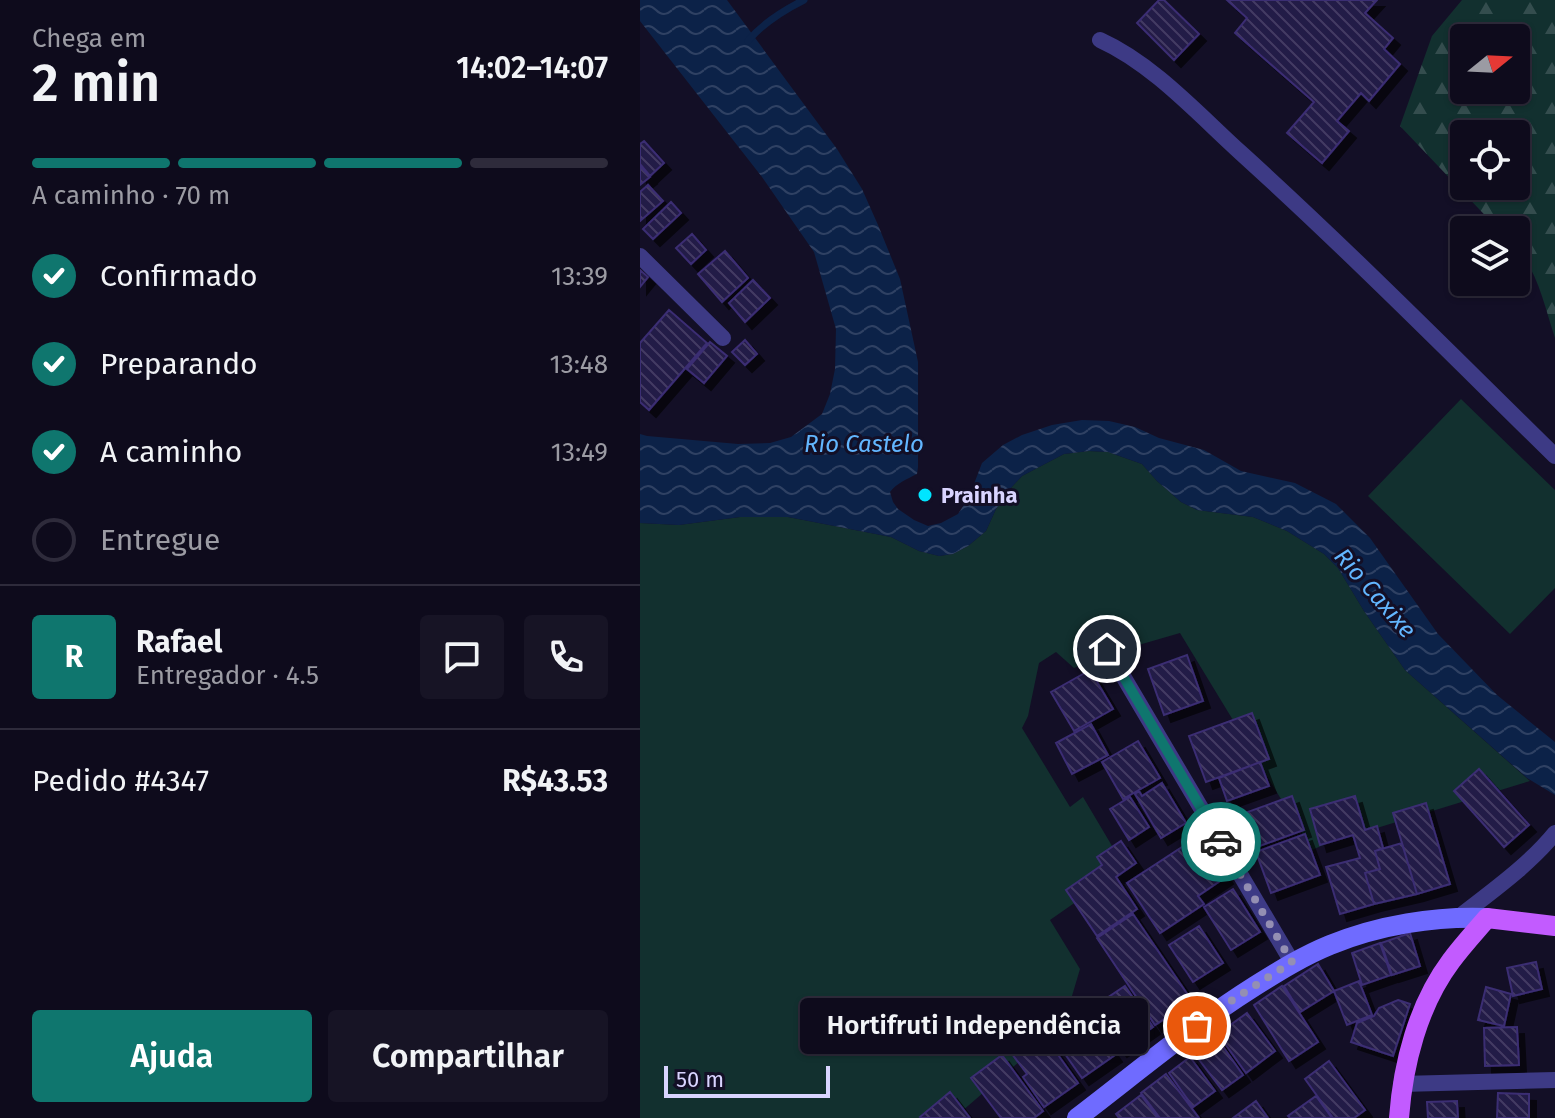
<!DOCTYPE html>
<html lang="pt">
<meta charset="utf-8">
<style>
body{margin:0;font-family:"Fira Sans",sans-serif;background:#171425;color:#f1f3f6;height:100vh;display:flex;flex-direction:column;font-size:30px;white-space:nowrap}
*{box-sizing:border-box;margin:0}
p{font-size:26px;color:#9b9ba3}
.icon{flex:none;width:44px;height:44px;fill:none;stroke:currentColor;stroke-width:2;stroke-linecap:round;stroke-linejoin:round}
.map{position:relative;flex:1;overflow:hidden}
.panel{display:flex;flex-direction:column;background:#0e0b1c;width:640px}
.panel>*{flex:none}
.needle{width:52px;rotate:72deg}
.tools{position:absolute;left:810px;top:24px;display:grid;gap:16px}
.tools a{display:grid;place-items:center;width:80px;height:80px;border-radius:8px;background:#0e0b1c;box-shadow:0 2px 6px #0004,0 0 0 2px #2e2b3b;font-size:40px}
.scale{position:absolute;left:24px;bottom:20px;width:166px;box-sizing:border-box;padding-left:8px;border:4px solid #d9d4ff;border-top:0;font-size:22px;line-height:28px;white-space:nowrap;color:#d9d4ff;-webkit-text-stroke:6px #130f26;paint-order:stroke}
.pin{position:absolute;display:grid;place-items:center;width:68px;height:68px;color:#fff;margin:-34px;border:4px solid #fff;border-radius:50%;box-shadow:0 2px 8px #0007}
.courier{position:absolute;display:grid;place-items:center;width:80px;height:80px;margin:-40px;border:6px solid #0f766e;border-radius:50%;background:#fff;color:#222;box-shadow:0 2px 10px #0007}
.bubble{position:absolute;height:56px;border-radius:8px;background:#0e0b1c;box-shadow:0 2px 6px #0004,0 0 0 2px #2e2b3b;font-size:26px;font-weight:600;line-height:56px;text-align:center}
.summary em{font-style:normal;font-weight:600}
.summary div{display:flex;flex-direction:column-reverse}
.summary{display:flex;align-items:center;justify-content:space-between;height:136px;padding:0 32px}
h1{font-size:52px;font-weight:600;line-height:60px}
.bar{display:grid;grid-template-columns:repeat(4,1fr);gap:12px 8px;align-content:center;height:96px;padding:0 32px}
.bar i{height:10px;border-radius:6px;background:#2e2b3b}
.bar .on{background:#0f766e}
.bar p{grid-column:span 4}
.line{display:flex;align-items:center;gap:20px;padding:0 32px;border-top:2px solid #2e2b3b}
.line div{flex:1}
.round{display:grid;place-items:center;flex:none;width:84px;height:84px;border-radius:8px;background:#171425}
ol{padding:0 32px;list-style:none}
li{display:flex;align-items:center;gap:24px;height:88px}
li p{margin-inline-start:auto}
li .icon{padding:8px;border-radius:50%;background:#0f766e;color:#fff;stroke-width:4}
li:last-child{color:#9b9ba3}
li i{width:44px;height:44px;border:4px solid #2e2b3b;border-radius:50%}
.cta{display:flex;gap:16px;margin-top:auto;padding:16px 32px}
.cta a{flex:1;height:92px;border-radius:8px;background:#0f766e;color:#fff;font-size:32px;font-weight:600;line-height:92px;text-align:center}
.cta a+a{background:#171425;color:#f1f3f6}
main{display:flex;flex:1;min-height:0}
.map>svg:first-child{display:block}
.grass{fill:#12302f}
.forest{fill:url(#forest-firs);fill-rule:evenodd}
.water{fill:url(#water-waves)}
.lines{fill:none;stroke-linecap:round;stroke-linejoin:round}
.stream{stroke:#0c2248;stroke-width:7}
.building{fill:url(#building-back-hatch);stroke:#3b2d73;stroke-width:2;filter:url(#shadow)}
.minor{stroke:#3d3a85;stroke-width:16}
.secondary{stroke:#6f6bff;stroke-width:20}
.primary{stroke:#c25bff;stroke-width:20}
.done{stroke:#948fb3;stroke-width:8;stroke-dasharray:0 14.4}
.route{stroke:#0f766e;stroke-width:10}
.poi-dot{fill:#00e5ff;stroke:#130f26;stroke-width:3}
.labels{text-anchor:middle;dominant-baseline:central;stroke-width:6;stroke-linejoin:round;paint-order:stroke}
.poi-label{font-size:22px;font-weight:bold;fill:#d9d4ff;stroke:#130f26;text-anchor:start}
.water-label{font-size:24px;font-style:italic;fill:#62b6ff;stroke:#130f26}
</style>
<main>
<section class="panel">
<div class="summary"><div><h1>2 min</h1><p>Chega em</p></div><em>14:02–14:07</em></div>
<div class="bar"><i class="on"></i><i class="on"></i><i class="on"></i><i></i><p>A caminho · 70 m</p></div>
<ol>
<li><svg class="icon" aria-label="check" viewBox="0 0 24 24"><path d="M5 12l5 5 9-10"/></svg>Confirmado<p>13:39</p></li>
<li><svg class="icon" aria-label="check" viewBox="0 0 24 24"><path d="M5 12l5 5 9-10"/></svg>Preparando<p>13:48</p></li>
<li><svg class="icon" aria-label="check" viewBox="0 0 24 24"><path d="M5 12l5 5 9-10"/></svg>A caminho<p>13:49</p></li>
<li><i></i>Entregue</li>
</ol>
<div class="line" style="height:144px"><b class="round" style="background:#0f766e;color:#fff">R</b><div><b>Rafael</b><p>Entregador · 4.5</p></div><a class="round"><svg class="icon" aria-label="chat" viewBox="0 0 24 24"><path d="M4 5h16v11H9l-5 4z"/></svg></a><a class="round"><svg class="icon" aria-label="phone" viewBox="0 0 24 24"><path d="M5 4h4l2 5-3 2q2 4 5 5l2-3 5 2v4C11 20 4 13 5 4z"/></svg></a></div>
<div class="line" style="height:104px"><div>Pedido #4347</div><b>R$43.53</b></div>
<div class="cta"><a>Ajuda</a><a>Compartilhar</a></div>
</section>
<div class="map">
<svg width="915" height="1118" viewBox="0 0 915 1118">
<defs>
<pattern id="forest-firs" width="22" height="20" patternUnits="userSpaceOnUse" patternTransform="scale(2)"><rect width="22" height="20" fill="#12302f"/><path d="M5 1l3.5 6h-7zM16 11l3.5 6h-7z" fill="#344d4e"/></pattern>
<pattern id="water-waves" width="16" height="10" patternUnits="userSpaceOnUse" patternTransform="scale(2)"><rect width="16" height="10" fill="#0c2248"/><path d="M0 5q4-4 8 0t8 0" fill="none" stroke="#2f4163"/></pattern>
<pattern id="building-back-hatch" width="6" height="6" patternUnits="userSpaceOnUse" patternTransform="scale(2)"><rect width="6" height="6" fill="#241b47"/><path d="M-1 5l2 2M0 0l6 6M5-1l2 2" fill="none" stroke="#433b63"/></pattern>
<filter id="shadow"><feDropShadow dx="7" dy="7" stdDeviation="0" flood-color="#0009"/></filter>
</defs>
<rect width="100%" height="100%" fill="#130f26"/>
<path class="grass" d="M821,399L915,490V588L870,634L728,496Z
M449,451L468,452L502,464L517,481L541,502L557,510L613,517L647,531L684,554L698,568L724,611L765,670L890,781L688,843L672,850L540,633L471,653L434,668L416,652L399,663L388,716L382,728L430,807L443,797L478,856L483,869L410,920L440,969L429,1006L394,1049L314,1118H0V523L39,525L100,517H148L251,537L279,551L299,556L313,554L328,546L346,531L356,509L369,490L382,476L424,454Z"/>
<path class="forest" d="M822,0H915V338C905,308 898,271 876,247V230H859L760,126L792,36ZM824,38H876V90H824ZM824,134H876V186H824Z"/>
<path class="water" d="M0,0H87L197,149L222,189L238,225L260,279L278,362V467L277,474C267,479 257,483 250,492L253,502L258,509L274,520L288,526L301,523L318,514L329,497L342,463L363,445L382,435L412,425L442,420L469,421L495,427L519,438L564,450L601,471L655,483L696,504L730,538L798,634L857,695L915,742V795L887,778L765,670L724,611L698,568L684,554L647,531L613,517L557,510L541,502L517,481L502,464L468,452L449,451L424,454L382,476L369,490L356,509L346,531L328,546L313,554L299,556L279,551L251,537L148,517H100L39,525L0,523V434L7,436L98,444L130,443L151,437L182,414L190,394L195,369L196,329L174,252L122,177L0,21Z"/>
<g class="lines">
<path class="stream" d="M108,41C122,24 144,10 164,0"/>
</g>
<path class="building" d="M519,0H524L559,34L534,60L497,23Z
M587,0H737L725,13L753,38L744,49L760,64L729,101L721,93L697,121L709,131L682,163L647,133L674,102L595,33L607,18Z
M4,141L24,163L10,176L0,164V144Z
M0,166L10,177L0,185Z
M8,185L23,201L0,221V192Z
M31,202L41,213L13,239L3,229Z
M52,234L66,250L51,264L36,248Z
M85,251L108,278L82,302L58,274Z
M0,270L8,277L0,287Z
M113,280L130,298L105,322L89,303Z
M29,310L67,343L9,410L0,402V343Z
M105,340L117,354L105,365L92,352Z
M70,342L87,356L64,383L47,369Z
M547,655L563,701L524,715L508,669Z
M450,670L473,709L434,731L411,692Z
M612,713L629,759L566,782L549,736Z
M451,724L468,755L432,774L416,743Z
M498,741L520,778L483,799L462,762Z
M620,762L629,786L587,801L579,778Z
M839,769L889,825L864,847L814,791Z
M522,783L546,823L521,838L495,794L499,791L502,796Z
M652,796L664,830L603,852L591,818Z
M715,796L725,830L737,826L743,848L735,851L740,869L725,873L734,904L700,914L686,867L720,858L713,835L680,845L670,809Z
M490,797L509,827L489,840L470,809Z
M786,803L810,884L777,894L753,813Z
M665,834L680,875L631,893L616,852Z
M559,836L586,877L558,896L564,904L520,933L487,883Z
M481,841L496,863L476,877L497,909L457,936L426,890L462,865L457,857Z
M762,843L777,894L734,904L725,873L740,869L735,851Z
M593,889L620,932L591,950L564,907Z
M493,914L552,1001L515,1025L457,938Z
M559,926L583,963L553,982L529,945Z
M770,933L780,966L752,975L741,943Z
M740,943L751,975L722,985L712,953Z
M896,962L902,989L873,996L867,968Z
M678,964L694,991L660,1012L644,986Z
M719,981L732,1015L707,1025L694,991Z
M485,986L513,1027L480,1050L452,1008Z
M642,986L678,1042L649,1061L614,1005Z
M846,987L871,994L864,1026L838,1020Z
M758,1000L770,1004L753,1056L711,1042L717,1023L734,1016L739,1008Z
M607,1013L635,1051L606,1073L578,1034Z
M446,1014L475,1055L442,1078L413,1037Z
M877,1027L879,1065L845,1066L844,1028Z
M399,1028L438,1083L404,1107L383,1077L387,1074L369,1050Z
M579,1041L603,1075L582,1090L557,1057Z
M362,1055L403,1111L394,1118H361L331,1078Z
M550,1057L575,1091L553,1107L529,1073Z
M689,1061L725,1110L714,1118H693L665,1079Z
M526,1074L559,1118H520L501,1093Z
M310,1092L330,1118H281L280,1117Z
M858,1093L889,1094V1118H857Z
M501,1095L518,1118H479L476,1114Z
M676,1096L692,1118H650L648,1116Z
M616,1101L628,1118H593Z
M817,1101L818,1118H788L787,1102Z"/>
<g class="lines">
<path class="minor" d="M460,40C513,64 558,114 601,153C709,251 811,354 915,456
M0,256L83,338
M467,649L652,962
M819,917C852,891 888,866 915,833
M761,1084L915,1080"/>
<path class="secondary" d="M437,1118C496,1073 553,1025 615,986C639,971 663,956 690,945C739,925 795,916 847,918"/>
<path class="primary" d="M759,1118C763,1064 778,1005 811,961C822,946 835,932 847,918L915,926"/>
</g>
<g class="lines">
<path class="done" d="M557,1026L580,1008L652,962L581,842"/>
<path class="route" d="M467,649L581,842"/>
</g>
<circle class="poi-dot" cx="285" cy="495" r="8"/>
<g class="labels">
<g class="poi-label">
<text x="301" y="495">Prainha</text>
</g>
<g class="water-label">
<text x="224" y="444">Rio Castelo</text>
<text transform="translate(735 593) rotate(49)">Rio Caxixe</text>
</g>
</g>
</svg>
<div class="tools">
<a><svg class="needle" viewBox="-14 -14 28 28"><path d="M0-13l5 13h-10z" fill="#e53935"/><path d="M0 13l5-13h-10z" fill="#9b9ba3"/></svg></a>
<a><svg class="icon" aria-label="locate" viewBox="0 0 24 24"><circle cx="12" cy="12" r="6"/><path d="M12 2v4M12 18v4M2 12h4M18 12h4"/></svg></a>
<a><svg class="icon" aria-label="layers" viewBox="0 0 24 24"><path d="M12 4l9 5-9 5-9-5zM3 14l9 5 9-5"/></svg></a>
</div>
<div class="scale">50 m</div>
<div class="pin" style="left:557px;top:1026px;background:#ea580c"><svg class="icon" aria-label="bag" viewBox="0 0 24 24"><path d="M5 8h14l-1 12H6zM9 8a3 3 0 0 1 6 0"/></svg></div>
<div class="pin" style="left:467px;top:649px;background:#1f2937"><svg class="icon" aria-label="home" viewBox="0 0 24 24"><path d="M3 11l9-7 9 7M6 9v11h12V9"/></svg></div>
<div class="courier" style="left:581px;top:842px"><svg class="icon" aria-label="car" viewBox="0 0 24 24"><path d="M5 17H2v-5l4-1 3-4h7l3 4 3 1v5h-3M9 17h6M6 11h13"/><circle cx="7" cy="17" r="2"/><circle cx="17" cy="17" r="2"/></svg></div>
<div class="bubble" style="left:160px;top:998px;width:348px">Hortifruti Independência</div>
</div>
</main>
